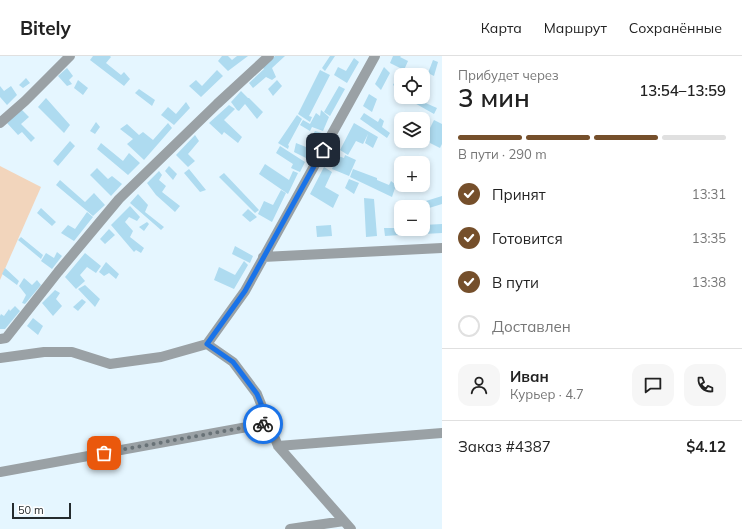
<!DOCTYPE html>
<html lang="ru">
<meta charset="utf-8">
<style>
body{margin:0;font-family:Mulish,sans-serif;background:#f6f6f6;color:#222;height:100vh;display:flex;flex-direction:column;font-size:15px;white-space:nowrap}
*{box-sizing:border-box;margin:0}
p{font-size:13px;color:#767676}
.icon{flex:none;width:22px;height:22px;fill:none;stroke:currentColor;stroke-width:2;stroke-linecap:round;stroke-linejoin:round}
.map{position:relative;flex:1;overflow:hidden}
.sheet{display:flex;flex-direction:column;background:#fff;width:300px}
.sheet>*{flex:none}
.buttons{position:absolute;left:394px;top:12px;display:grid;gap:8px}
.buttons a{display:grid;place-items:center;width:36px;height:36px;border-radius:8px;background:#fff;box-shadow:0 2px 6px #0003;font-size:20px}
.scale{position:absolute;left:12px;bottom:10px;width:59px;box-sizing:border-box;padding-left:4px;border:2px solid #242b2e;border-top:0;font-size:11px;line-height:14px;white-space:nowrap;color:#242b2e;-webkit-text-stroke:3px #fff;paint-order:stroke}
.pin{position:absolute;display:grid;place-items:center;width:34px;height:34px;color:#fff;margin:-17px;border-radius:8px;box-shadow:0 2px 6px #0006}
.courier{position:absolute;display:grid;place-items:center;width:40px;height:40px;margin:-20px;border:3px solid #1a73e8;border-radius:50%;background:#fff;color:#222;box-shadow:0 1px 5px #0007}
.head em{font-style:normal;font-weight:600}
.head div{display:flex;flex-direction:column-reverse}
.head{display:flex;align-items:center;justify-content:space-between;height:68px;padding:0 16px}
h1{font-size:26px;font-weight:600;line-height:30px}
.bar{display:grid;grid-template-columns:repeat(4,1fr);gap:6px 4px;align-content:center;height:48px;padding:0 16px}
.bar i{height:5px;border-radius:3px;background:#e0e0e0}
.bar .selected{background:#754f2b}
.bar p{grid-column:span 4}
.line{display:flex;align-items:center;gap:10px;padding:0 16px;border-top:1px solid #e0e0e0}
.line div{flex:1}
.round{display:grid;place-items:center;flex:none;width:42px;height:42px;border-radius:12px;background:#f6f6f6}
ol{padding:0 16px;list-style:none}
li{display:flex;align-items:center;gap:12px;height:44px}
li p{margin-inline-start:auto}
li .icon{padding:4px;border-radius:50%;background:#754f2b;color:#fff;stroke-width:4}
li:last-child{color:#767676}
li i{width:22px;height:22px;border:2px solid #e0e0e0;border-radius:50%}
header{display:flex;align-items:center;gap:24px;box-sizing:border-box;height:56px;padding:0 20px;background:#fff;border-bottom:1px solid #e0e0e0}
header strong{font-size:19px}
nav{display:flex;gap:22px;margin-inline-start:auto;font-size:14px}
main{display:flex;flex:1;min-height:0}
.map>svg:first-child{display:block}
.green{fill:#f2d5bc}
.building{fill:#aedbf0}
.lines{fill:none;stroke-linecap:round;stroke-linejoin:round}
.minor{stroke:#9aa1a5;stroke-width:10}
.done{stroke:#687277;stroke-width:4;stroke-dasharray:0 7.2}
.route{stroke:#1a73e8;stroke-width:5}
</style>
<header>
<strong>Bitely</strong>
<nav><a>Карта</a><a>Маршрут</a><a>Сохранённые</a></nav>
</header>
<main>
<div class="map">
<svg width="442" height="473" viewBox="0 0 442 473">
<rect width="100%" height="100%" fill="#e5f6ff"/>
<path class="green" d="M0,110L41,131L0,224Z"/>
<path class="building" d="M93,0H110L111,1L106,7L121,19L124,16L130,23L124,30L90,4Z
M222,0H228L232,4L237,0H248L228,15L218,5Z
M275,0H285L272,12L276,21L272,24L266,21L253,32L249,27L264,13L262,11Z
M330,0H335L325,15L322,12Z
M393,0H401L400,1L408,5L404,14L390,7Z
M354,2L359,6L347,27L334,19L338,11L346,15Z
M433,4L438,6L434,20L428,17Z
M384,11L390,17L381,34L375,28Z
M67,12L73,20L69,24L72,28L67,30L58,20Z
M409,13L423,19H412L407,16Z
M217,14L223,20L201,41L189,30L196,24L202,30Z
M320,14L330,19L309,60L312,61L310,66L298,58Z
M399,17L401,18V35L393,29Z
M26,22L30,27L23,32L19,29Z
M78,24L88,32L83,39L74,32Z
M277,24L282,30L273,40L268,33Z
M0,30L4,35L11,30L17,39L7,49L0,41Z
M339,30L345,33L330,60L324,56Z
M139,33L155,44L152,50L135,37Z
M241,35L248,42H249L263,56L257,63L245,48L239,55L237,54L231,46Z
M369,38L377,43L372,56L363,50Z
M412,41L437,52L434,58L411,45Z
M46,42L70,69L64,77L38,51Z
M186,46L190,52L174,69L161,59L168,51L176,58Z
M229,49L235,53L224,64L242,81L238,87L224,76L222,79L209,67Z
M21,53L29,61L21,68L35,82L31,86L22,76L18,79L7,67Z
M321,54L329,61L323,75L312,71L310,75L300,69L303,64L310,68L316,57L320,60Z
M364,57L378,66L380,62L384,65L382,71L390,77L387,82L360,63Z
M297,59L302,63L288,89L289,90L288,93L278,87Z
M434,64L442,68V88L440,92L424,84Z
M96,66L100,71L95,78L90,75Z
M168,67L172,72L144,104L127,88L133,83L120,73L127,68L139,79L143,76L153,84Z
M354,67L378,81L373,92L365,87L368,78L363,88L356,85L348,99L340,94Z
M315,75L322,77L308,103L294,96L296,87L306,91Z
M195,79L199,85L188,98L195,105L188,111L176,99Z
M70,85L75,90L58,110L53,105Z
M101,87L123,105L129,97L140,107L128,119L97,93Z
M280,90L305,106L300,116L291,112L293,108L276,97Z
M345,99L356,104L349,120L332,113L338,100L344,102Z
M265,108L289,124L293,115L298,117L288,138L259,118Z
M169,110L177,118L173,124L165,115Z
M324,111L332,116L325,131L339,139L333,152L310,138Z
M97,112L108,123L112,120L122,128L111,140L90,119Z
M189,113L206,134L200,136L184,117Z
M353,113L377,122V124L389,129L391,125L396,129L392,141L350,121Z
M159,115L162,119L159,124L166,130L162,136L180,150L175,156L156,139L147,127Z
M224,117L259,154L255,157L219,121Z
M349,123L359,127L354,138L345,132Z
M60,124L85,146L94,137L105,149L93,160L56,129Z
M281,134L286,137L272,166L258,158L264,145L273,149Z
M138,138L148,149L145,156L164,171L161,174L130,147Z
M442,140V148L429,152L426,145Z
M364,142L374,143L377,180L366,181Z
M130,150L140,161L137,165L129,161L125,166L133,175L130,181L144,192L141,197L136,194L134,196L111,169Z
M41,152L56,166L52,170L37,157Z
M248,153L257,161L250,166L242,159Z
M87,156L93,161L74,185L61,177L68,169L75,173Z
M147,166L149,168L144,175L139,171Z
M442,168V177L424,178L423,169Z
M331,169L332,180L317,181L316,170Z
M384,172H400V179L385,180Z
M109,173L115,179L105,188L100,183Z
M21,181L43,199L41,203L18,184Z
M235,190L253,200L250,207L232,198Z
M57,196L62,200L52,213L41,205L46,197L54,202Z
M85,197L101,210L96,217L87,211L80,219L85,225L76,233L65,221Z
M244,205L248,209L234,233L214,224L219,211L235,219Z
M106,206L119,218L116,223L109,217L104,220L99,216Z
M5,212L19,225L17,229L2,218Z
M24,222L32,229L37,224L41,229L25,248L22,247L26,239L19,230Z
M85,229L100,243L95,251L78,233Z
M55,234L60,237L56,243L62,250L53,260L42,247Z
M82,243L86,246L78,255L73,251Z
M15,250L20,255L5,273H0V260L1,258L4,260L9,253L10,255Z
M33,262L43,270L38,279L27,270Z"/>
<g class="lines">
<path class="minor" d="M0,67L25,45L70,0
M263,201L442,192
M0,283L6,282L58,216L119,143L217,48L269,0
M207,288L245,235L375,0
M0,302L44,296H72L110,308L161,301L207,288L233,306L257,338L278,390L351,473
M278,390L442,377
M0,416L269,367
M290,473L344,465"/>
</g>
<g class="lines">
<path class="done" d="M104,397L263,368"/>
<path class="route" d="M263,368L269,367L257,338L233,306L207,288L245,235L323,94"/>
</g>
</svg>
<div class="buttons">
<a><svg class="icon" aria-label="locate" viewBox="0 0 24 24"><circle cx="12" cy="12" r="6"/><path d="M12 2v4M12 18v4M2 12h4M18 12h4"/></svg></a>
<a><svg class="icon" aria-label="layers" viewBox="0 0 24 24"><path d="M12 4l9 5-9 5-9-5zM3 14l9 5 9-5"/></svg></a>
<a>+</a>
<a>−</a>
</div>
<div class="scale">50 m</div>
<div class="pin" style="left:104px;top:397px;background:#ea580c"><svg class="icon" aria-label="bag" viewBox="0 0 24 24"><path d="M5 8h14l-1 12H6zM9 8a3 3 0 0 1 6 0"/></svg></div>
<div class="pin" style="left:323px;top:94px;background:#1f2937"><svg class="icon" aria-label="home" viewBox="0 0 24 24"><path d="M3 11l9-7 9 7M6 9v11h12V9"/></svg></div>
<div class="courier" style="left:263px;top:368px"><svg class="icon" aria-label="bike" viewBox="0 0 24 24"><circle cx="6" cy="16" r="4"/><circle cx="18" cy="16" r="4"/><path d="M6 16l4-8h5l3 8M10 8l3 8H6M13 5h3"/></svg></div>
</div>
<section class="sheet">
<div class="head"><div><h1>3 мин</h1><p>Прибудет через</p></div><em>13:54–13:59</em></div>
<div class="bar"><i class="selected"></i><i class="selected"></i><i class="selected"></i><i></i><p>В пути · 290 m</p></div>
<ol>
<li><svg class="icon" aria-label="check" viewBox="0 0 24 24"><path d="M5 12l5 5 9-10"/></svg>Принят<p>13:31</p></li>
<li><svg class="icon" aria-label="check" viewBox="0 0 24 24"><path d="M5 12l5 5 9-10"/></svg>Готовится<p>13:35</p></li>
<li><svg class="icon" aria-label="check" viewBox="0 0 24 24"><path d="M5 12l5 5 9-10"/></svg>В пути<p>13:38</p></li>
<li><i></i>Доставлен</li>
</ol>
<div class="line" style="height:72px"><a class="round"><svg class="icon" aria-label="person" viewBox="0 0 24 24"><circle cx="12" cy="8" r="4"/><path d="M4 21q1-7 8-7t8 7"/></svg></a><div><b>Иван</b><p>Курьер · 4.7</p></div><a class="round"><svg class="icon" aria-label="chat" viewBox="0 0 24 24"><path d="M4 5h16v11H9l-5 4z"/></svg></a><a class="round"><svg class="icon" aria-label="phone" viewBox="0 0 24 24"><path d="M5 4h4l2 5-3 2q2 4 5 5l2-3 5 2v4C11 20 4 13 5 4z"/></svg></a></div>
<div class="line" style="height:52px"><div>Заказ #4387</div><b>$4.12</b></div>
</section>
</main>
